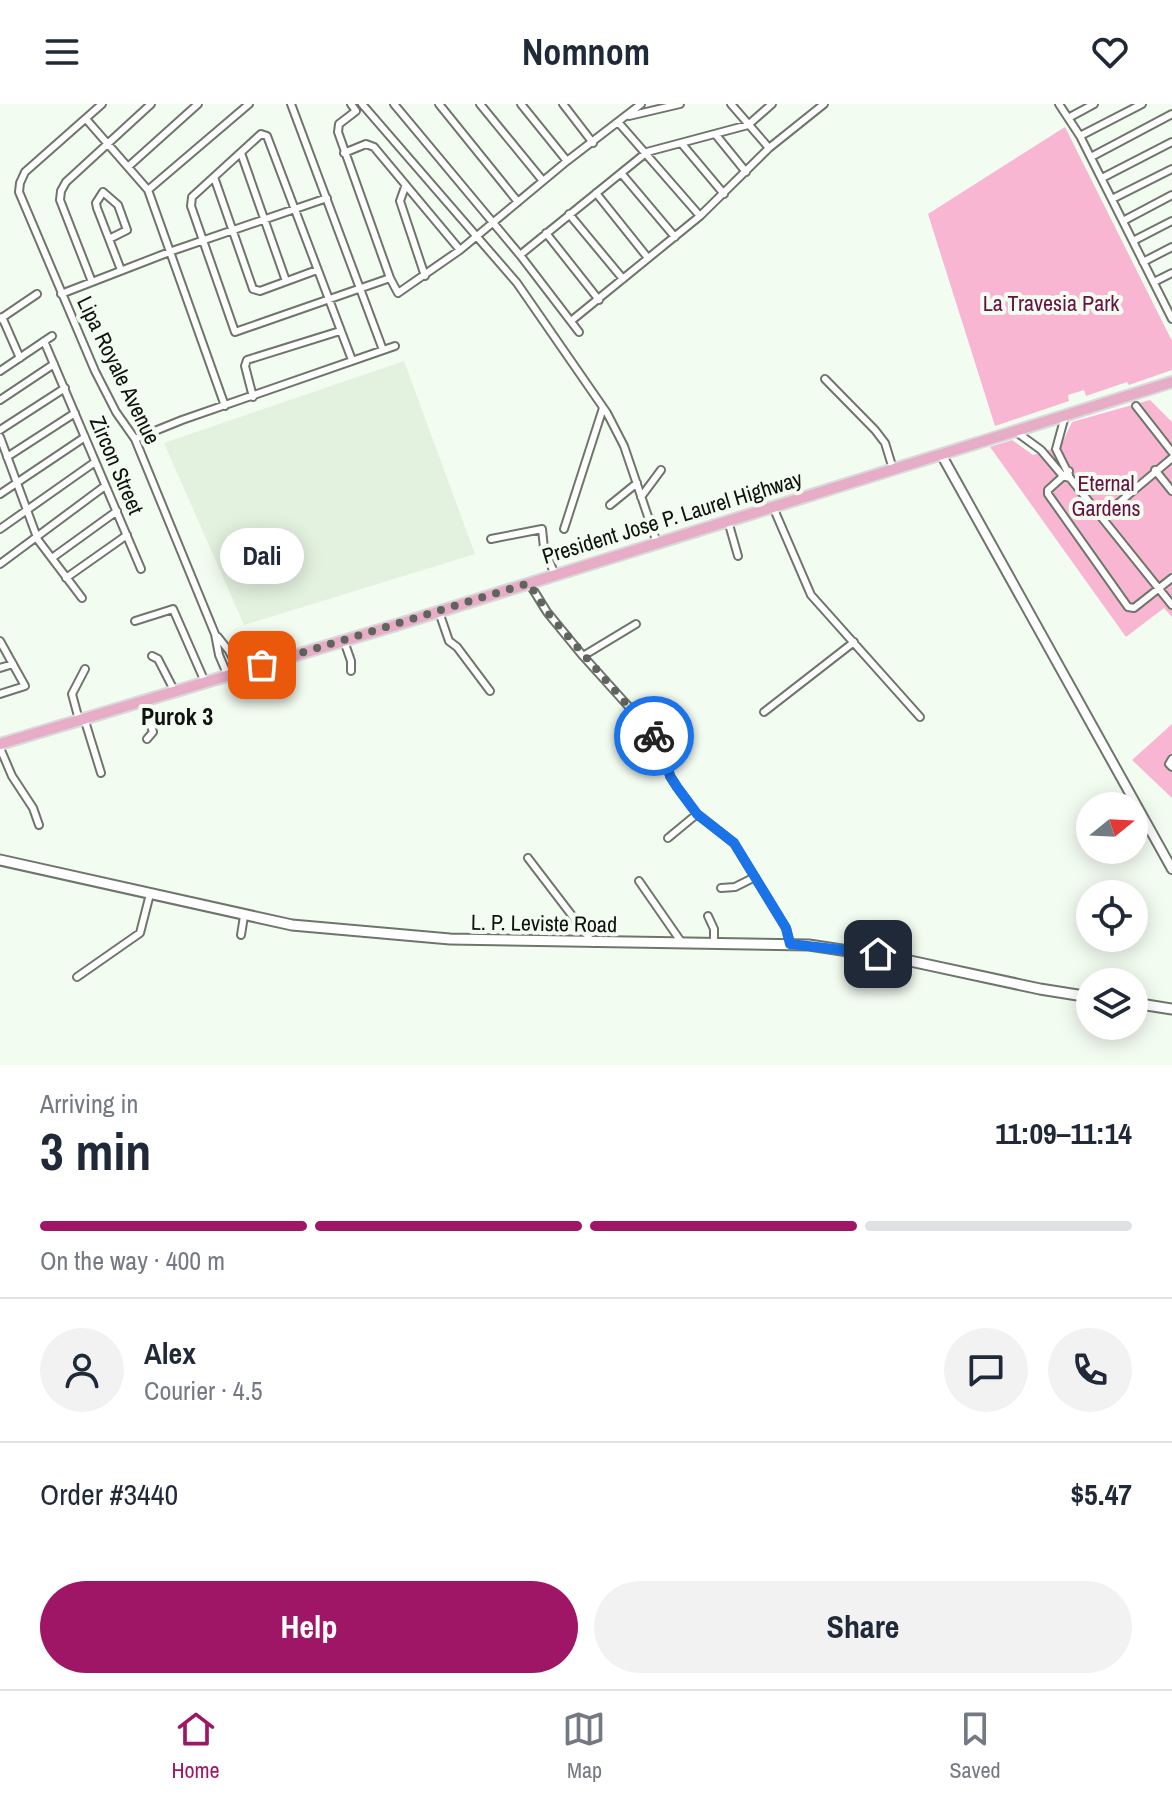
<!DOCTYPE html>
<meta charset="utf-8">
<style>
body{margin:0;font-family:"Archivo Narrow",sans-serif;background:#f2f2f3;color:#1f2937;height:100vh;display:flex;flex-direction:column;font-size:30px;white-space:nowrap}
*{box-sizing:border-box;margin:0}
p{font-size:26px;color:#747a83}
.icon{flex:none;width:44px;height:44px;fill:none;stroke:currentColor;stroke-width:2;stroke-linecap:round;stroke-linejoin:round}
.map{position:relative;height:961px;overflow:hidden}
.details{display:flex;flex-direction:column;background:#fff;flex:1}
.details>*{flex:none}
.needle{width:52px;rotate:72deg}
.fabs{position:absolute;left:1076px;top:688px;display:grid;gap:16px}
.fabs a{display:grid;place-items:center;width:72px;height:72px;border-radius:50%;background:#fff;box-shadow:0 4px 20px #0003;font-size:40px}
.pin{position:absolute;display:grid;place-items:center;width:68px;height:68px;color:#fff;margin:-34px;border-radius:16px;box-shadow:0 4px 12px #0006}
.courier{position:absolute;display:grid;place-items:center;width:80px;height:80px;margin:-40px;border:6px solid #1a73e8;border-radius:50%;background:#fff;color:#222;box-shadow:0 2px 10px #0007}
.bubble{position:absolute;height:56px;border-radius:28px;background:#fff;box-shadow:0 4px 20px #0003;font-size:26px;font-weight:700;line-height:56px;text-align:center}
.summary em{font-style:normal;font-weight:700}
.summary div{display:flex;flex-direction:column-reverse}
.summary{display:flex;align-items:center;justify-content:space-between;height:136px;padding:0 40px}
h1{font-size:52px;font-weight:700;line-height:60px}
.bar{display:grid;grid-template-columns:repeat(4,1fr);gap:12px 8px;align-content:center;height:96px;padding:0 40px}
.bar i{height:10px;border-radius:6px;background:#e0e1e3}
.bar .active{background:#9e1665}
.bar p{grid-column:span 4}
.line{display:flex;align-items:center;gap:20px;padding:0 40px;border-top:2px solid #e0e1e3}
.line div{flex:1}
.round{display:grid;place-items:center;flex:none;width:84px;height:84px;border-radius:42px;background:#f2f2f3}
.action{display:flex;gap:16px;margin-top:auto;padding:16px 40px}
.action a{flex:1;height:92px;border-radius:48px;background:#9e1665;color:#fff;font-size:32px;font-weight:700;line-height:92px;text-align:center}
.action a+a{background:#f2f2f3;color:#1f2937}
header{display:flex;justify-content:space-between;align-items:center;height:104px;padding:0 40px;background:#fff;font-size:36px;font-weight:700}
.tabs{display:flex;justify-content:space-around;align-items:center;height:112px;border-top:2px solid #e0e1e3;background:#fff;font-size:22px;color:#747a83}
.tabs a{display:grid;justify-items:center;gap:4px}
.tabs .active{color:#9e1665}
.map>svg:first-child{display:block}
.built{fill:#e3f1df}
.green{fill:#f9b6d2}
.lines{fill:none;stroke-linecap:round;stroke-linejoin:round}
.minor-casing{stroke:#6e766c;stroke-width:10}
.tertiary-casing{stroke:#6e766c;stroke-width:12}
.secondary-casing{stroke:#6e766c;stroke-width:13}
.trunk-casing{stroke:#d9d9d9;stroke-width:14}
.minor{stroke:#fff;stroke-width:6}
.tertiary{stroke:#fff;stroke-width:8}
.secondary{stroke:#fff;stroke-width:9}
.trunk{stroke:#e7acc6;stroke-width:10}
.done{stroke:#5f645e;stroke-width:8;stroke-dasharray:0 14.4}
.route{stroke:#1a73e8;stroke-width:10}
.labels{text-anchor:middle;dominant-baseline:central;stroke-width:8;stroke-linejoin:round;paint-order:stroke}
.park-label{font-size:22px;fill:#671141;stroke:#f3fcf1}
.street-label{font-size:22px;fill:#10120f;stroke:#f3fcf1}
.neighbourhood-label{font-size:24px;font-weight:bold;fill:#10120f;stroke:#f3fcf1}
</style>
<header><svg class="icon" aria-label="menu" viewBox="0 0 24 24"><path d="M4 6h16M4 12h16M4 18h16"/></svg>Nomnom<svg class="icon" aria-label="heart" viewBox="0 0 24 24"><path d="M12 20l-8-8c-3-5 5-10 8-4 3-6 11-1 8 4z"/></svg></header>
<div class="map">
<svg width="1172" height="961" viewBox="0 0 1172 961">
<rect width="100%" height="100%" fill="#f3fcf1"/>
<path class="built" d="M404,257L475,450L244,521L164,339Z"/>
<path class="green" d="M1065,23L1172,237V266L1129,281L1127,278L1086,292L1084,286L1068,291L1069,297L995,322L928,110Z
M1150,296L1172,318V513L1164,504L1126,533L990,343L1012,336L1033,351L1061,342L1072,318Z
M1172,620V694L1132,656Z"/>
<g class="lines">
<defs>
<path id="minor" d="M102,0L25,68L20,79L19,88L95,267L116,308L135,335L215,530L219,551L228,572
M291,0L383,246
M351,0L356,7L339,20L338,28L390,174L398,189L460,146L567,57L641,0
M362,0L517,179L607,309L624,342L657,439
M394,0L520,151L579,228
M439,0L518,98
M480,0L543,77
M521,0L567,57
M563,0L593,39
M731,0L769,44
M1059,0L1080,32L1172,215
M629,12L680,0
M1070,13L1094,0
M86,15L148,86L225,302
M618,18L700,112
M716,31L746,68
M1080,32L1142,0
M682,40L724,90
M241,49L286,177
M344,49L366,40L374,43L460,146
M1091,53L1172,10
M129,62L198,0
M621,69L675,133
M214,73L253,185L260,187L317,166
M1102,74L1172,38
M405,83L400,97L425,172
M148,86L249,0
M596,89L648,154
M1112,95L1172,65
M569,110L623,175
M1123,117L1172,91
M546,129L599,196
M109,135L127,126L118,101L103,88L96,99L97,104L121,166
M1133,137L1172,117
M520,151L647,48L748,21L772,0
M1143,158L1172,143
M92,178L60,96L61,87L66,78L151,0
M1154,178L1172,169
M61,190L172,147L327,94
M2,213L20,254
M0,215L37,190
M571,217L700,112L769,44L824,0
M44,237L141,465
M352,256L267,32L261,30L192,93L191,102L235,228L390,174
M0,267L52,232
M825,275L875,326L885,339L893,365
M253,293L245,262L247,256L340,227
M0,296L54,260
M1136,302L1172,348
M1065,312L1056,345L1069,371
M0,326L65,284
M1015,327L1041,346L1063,372L1070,374L1172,501
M0,333L38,436L82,494
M135,335L182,316L395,242
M7,353L75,309
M1155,366L1172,387
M1069,367L1048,386V390L1128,503L1134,504L1172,474
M0,390L85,333
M641,393L661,366
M610,401L637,379
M773,403L811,491L920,613
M1102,413L1172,354
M728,417L738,452
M0,425L95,358
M564,425L603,304
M491,435L542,425L544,444L555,471
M52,454L117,407
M0,460L105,382
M66,474L127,431
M529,479L547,508L583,552L636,520
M439,508L449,537L457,543L490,587
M135,517L173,505L205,578
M218,533L229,547L240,568
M0,537L25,582L0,590
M344,537L351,557V567
M152,552L158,555L175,588
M583,552L648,624L664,647L670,672L677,683L697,710L668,734
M0,564L13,560
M142,597L153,628L147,635
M764,608L854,538
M84,614L101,669
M79,616L72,590L85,565
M0,644L12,672L33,704L39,721
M1172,655L1169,660L1172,663
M697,710L734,739L786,824L790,840
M528,754L593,839
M639,777L682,839
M721,784L735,783L755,773
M708,812L714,825V839
M241,831L244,812
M77,873L140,829L150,790"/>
<path id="tertiary" d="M941,350L1172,765"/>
<path id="secondary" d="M0,756L292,821L450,835L809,841L901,855L1040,885L1090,893
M1134,899L1172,905"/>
<path id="trunk" d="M0,640L393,522L1172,278"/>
</defs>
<use href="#minor" class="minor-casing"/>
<use href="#tertiary" class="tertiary-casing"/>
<use href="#secondary" class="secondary-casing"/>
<use href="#trunk" class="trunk-casing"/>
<use href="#minor" class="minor"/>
<use href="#tertiary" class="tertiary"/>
<use href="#secondary" class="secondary"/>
<use href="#trunk" class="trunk"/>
</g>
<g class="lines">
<path class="done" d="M262,561L529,479L547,508L654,632"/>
<path class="route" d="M654,632L664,647L670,672L677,683L697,710L734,739L786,824L790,840L878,850"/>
</g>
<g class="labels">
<g class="park-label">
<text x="1051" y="199">La Travesia Park</text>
<text x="1106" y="379">Eternal<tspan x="1106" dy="25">Gardens</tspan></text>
</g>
<g class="street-label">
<text transform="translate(119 266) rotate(64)">Lipa Royale Avenue</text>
<text transform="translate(117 361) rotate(67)">Zircon Street</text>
<text transform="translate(672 413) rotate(-17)">President Jose P. Laurel Highway</text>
<text transform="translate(544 819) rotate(1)">L. P. Leviste Road</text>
</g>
<g class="neighbourhood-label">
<text x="177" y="612">Purok 3</text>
</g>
</g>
</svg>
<div class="fabs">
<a><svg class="needle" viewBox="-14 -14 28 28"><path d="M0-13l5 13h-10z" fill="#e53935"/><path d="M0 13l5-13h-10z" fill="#747a83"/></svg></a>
<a><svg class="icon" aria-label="locate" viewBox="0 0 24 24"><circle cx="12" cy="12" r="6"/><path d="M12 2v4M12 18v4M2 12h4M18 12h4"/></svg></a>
<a><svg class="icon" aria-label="layers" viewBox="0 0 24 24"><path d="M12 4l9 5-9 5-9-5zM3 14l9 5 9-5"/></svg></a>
</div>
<div class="pin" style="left:262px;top:561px;background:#ea580c"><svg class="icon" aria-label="bag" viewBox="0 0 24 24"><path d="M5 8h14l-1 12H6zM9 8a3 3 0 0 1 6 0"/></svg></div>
<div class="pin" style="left:878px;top:850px;background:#1f2937"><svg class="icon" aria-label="home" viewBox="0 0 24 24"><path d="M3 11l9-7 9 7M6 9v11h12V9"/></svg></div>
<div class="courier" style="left:654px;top:632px"><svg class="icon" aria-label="bike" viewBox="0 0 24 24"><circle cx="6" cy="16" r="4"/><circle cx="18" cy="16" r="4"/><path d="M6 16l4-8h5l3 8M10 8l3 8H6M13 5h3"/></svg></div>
<div class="bubble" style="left:220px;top:424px;width:84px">Dali</div>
</div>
<section class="details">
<div class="summary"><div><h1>3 min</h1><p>Arriving in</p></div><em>11:09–11:14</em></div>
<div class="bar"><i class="active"></i><i class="active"></i><i class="active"></i><i></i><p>On the way · 400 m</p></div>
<div class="line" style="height:144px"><a class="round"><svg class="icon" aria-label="person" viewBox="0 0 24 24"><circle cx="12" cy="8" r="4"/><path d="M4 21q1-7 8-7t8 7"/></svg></a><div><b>Alex</b><p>Courier · 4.5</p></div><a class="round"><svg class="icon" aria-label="chat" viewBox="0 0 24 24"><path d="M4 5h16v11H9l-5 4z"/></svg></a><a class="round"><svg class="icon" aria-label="phone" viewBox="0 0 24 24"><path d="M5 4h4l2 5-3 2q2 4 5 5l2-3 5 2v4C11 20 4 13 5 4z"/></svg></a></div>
<div class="line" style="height:104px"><div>Order #3440</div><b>$5.47</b></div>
<div class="action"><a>Help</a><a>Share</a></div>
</section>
<nav class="tabs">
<a class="active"><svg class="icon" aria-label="home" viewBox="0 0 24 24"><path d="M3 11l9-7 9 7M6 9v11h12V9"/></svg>Home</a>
<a><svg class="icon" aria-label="map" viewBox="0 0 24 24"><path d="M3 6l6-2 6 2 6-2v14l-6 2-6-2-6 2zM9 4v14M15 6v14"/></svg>Map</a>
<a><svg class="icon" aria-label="saved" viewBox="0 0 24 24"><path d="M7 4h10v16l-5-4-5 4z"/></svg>Saved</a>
</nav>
